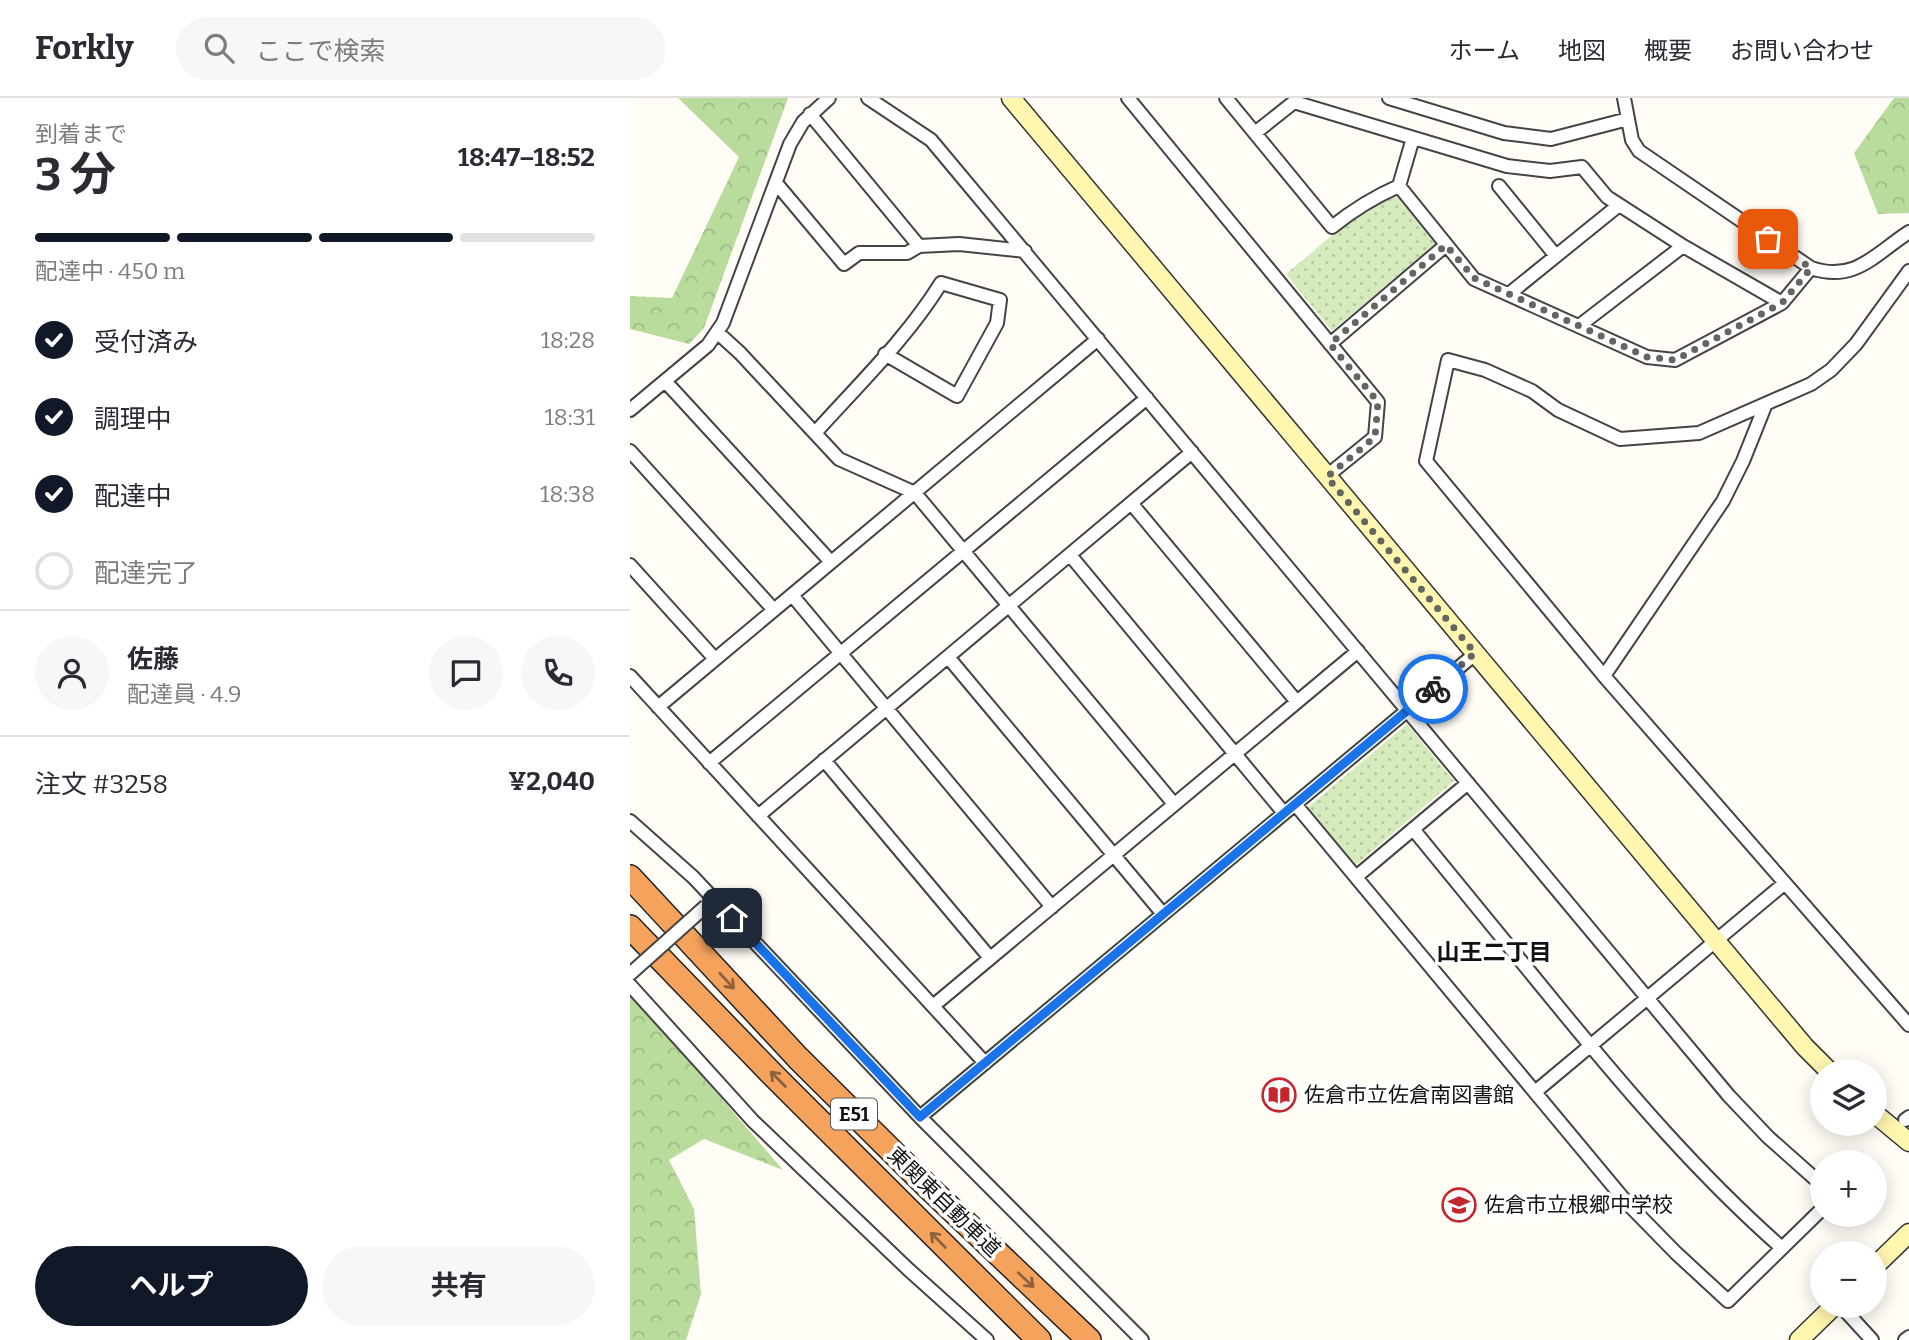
<!DOCTYPE html>
<html lang="ja">
<meta charset="utf-8">
<style>
body{margin:0;font-family:Bitter,"Noto Sans JP",serif;background:#f7f7f7;color:#2b2b33;height:100vh;display:flex;flex-direction:column;font-size:26px;white-space:nowrap}
*{box-sizing:border-box;margin:0}
p{font-size:23px;color:#7c7c81}
.icon{flex:none;width:38px;height:38px;fill:none;stroke:currentColor;stroke-width:2;stroke-linecap:round;stroke-linejoin:round}
.map{position:relative;flex:1;overflow:hidden}
.panel{display:flex;flex-direction:column;background:#fff;width:630px}
.panel>*{flex:none}
.tools{position:absolute;left:1180px;top:961px;display:grid;gap:14px}
.tools a{display:grid;place-items:center;width:77px;height:77px;border-radius:50%;background:#fff;box-shadow:0 4px 18px #0003;font-size:35px}
.pin{position:absolute;display:grid;place-items:center;width:60px;height:60px;color:#fff;margin:-30px;border-radius:14px;box-shadow:0 4px 10px #0006}
.courier{position:absolute;display:grid;place-items:center;width:70px;height:70px;margin:-35px;border:5px solid #1a73e8;border-radius:50%;background:#fff;color:#222;box-shadow:0 2px 9px #0007}
.overview em{font-style:normal;font-weight:700}
.overview div{display:flex;flex-direction:column-reverse}
.overview{display:flex;align-items:center;justify-content:space-between;height:119px;padding:0 35px}
h1{font-size:46px;font-weight:700;line-height:52px}
.bar{display:grid;grid-template-columns:repeat(4,1fr);gap:10px 7px;align-content:center;height:84px;padding:0 35px}
.bar i{height:9px;border-radius:5px;background:#e1e1e2}
.bar .active{background:#111827}
.bar p{grid-column:span 4}
.line{display:flex;align-items:center;gap:18px;padding:0 35px;border-top:2px solid #e1e1e2}
.line div{flex:1}
.round{display:grid;place-items:center;flex:none;width:74px;height:74px;border-radius:37px;background:#f7f7f7}
ol{padding:0 35px;list-style:none}
li{display:flex;align-items:center;gap:21px;height:77px}
li p{margin-inline-start:auto}
li .icon{padding:7px;border-radius:50%;background:#111827;color:#fff;stroke-width:4}
li:last-child{color:#7c7c81}
li i{width:38px;height:38px;border:4px solid #e1e1e2;border-radius:50%}
.action{display:flex;gap:14px;margin-top:auto;padding:14px 35px}
.action a{flex:1;height:80px;border-radius:42px;background:#111827;color:#fff;font-size:28px;font-weight:700;line-height:80px;text-align:center}
.action a+a{background:#f7f7f7;color:#2b2b33}
header{display:flex;align-items:center;gap:42px;box-sizing:border-box;height:98px;padding:0 35px;background:#fff;border-bottom:2px solid #e1e1e2}
header strong{font-size:33px}
nav{display:flex;gap:38px;margin-inline-start:auto;font-size:24px}
.search{width:490px;height:63px;background:#f7f7f7;display:flex;align-items:center;gap:18px;box-sizing:border-box;padding:0 24px;border-radius:38px;color:#7c7c81;font-size:26px}
main{display:flex;flex:1;min-height:0}
.map>svg:first-child{display:block}
.forest{fill:url(#forest-crowns)}
.park{fill:url(#park-dots)}
.lines{fill:none;stroke-linecap:round;stroke-linejoin:round}
.street-casing{stroke:#444;stroke-width:16}
.secondary-casing{stroke:#333;stroke-width:21}
.highway-casing{stroke:#222;stroke-width:26}
.street{stroke:#fff;stroke-width:12}
.secondary{stroke:#fff6b0;stroke-width:18}
.highway{stroke:#f5a25d;stroke-width:23}
.street-bridge-casing{stroke:#444;stroke-width:16;stroke-linecap:butt}
.street-bridge{stroke:#fff;stroke-width:12}
.oneway{stroke:#8e613b}
.done{stroke:#646461;stroke-width:7;stroke-dasharray:0 12.6}
.route{stroke:#1a73e8;stroke-width:9}
.labels{text-anchor:middle;dominant-baseline:central;stroke-width:7;stroke-linejoin:round;paint-order:stroke}
.shield{fill:#fff;stroke:#585858;stroke-width:2}
.shield-label{font-size:19px;font-weight:bold;fill:#111}
.poi-label{font-size:21px;fill:#111;stroke:#fff;text-anchor:start}
.street-label{font-size:21px;fill:#111;stroke:#fff}
.neighbourhood-label{font-size:23px;font-weight:bold;fill:#111;stroke:#fff}
</style>
<header>
<strong>Forkly</strong>
<div class="search"><svg class="icon" aria-label="search" viewBox="0 0 24 24"><circle cx="10" cy="10" r="6"/><path d="M15 15l6 6"/></svg>ここで検索</div>
<nav><a>ホーム</a><a>地図</a><a>概要</a><a>お問い合わせ</a></nav>
</header>
<main>
<section class="panel">
<div class="overview"><div><h1>3 分</h1><p>到着まで</p></div><em>18:47–18:52</em></div>
<div class="bar"><i class="active"></i><i class="active"></i><i class="active"></i><i></i><p>配達中 · 450 m</p></div>
<ol>
<li><svg class="icon" aria-label="check" viewBox="0 0 24 24"><path d="M5 12l5 5 9-10"/></svg>受付済み<p>18:28</p></li>
<li><svg class="icon" aria-label="check" viewBox="0 0 24 24"><path d="M5 12l5 5 9-10"/></svg>調理中<p>18:31</p></li>
<li><svg class="icon" aria-label="check" viewBox="0 0 24 24"><path d="M5 12l5 5 9-10"/></svg>配達中<p>18:38</p></li>
<li><i></i>配達完了</li>
</ol>
<div class="line" style="height:126px"><a class="round"><svg class="icon" aria-label="person" viewBox="0 0 24 24"><circle cx="12" cy="8" r="4"/><path d="M4 21q1-7 8-7t8 7"/></svg></a><div><b>佐藤</b><p>配達員 · 4.9</p></div><a class="round"><svg class="icon" aria-label="chat" viewBox="0 0 24 24"><path d="M4 5h16v11H9l-5 4z"/></svg></a><a class="round"><svg class="icon" aria-label="phone" viewBox="0 0 24 24"><path d="M5 4h4l2 5-3 2q2 4 5 5l2-3 5 2v4C11 20 4 13 5 4z"/></svg></a></div>
<div class="line" style="height:91px"><div>注文 #3258</div><b>¥2,040</b></div>
<div class="action"><a>ヘルプ</a><a>共有</a></div>
</section>
<div class="map">
<svg width="1279" height="1242" viewBox="0 0 1279 1242">
<defs>
<pattern id="forest-crowns" width="20" height="18" patternUnits="userSpaceOnUse" patternTransform="scale(1.75)"><rect width="20" height="18" fill="#b9dc9c"/><path d="M2 6a3 3 0 1 1 6 0M12 15a3 3 0 1 1 6 0" fill="none" stroke="#9ebc85"/></pattern>
<pattern id="park-dots" width="8" height="8" patternUnits="userSpaceOnUse" patternTransform="scale(1.75)"><rect width="8" height="8" fill="#d5ebbd"/><path d="M2 2h.1M6 6h.1" fill="none" stroke="#b6c8a1" stroke-width="1.8" stroke-linecap="round"/></pattern>
</defs>
<rect width="100%" height="100%" fill="#fffdf5"/>
<path class="forest" d="M48,0H158L74,230L59,246L0,231V198L42,200L109,59Z
M1264,0H1279V115L1248,116L1224,55Z
M0,894L153,1072L74,1041L39,1062L64,1111L71,1196L56,1242H0Z"/>
<path class="park" d="M762,98L769,100L805,146L702,233L656,176L727,116Z
M777,626L824,683L726,767L677,710Z"/>
<g class="lines">
<defs>
<path id="street" d="M238,0L301,42L1099,998L1138,1039L1192,1087
M498,0L748,304L745,339L697,378
M596,0L702,129C723,112 744,99 769,88L844,181L1017,259L1045,262L1152,205L1181,170
M759,0L874,35L921,41L998,21
M994,0L1002,42L1009,53L1181,170C1225,185 1245,156 1279,134
M180,16L289,148L329,146L395,153
M625,35L664,4L877,68L920,73L952,69L977,99L1053,148L1152,205
M146,85L214,166L229,155H277L289,148
M769,88L783,40
M869,88L926,158
M1279,173L1226,246L1201,272L1181,286L1069,335L990,341L928,312L902,293L855,272L818,262L796,363L974,578L1279,927
M879,196L989,107
M949,228L1053,148
M87,234L110,255L209,361L285,395L544,706
M700,246L816,147
M35,283L201,464
M0,312L78,247L93,225L160,46L173,24L199,0
M185,335C228,287 277,240 311,185L370,202L367,225L327,298L255,256
M0,353L144,512
M501,405L667,604
M440,457L654,715
M0,467L85,561
M162,497L422,809
M318,559L533,816
M0,578L355,965
M974,578L1093,403L1113,363L1135,308
M28,609L468,241
M194,662L360,860
M79,665L517,300
M665,706L998,1106L1046,1155L1098,1203L1192,1111
M128,718L562,354
M0,723L63,779L290,1019L512,1242
M783,731C832,791 882,852 931,912C1000,996 1070,1078 1152,1150
M726,779L838,685
M0,887L123,1023L279,1172L357,1242
M303,908L728,553
M905,994L1155,785
M290,1019L845,556
M1275,1022L1279,1019
M1211,1208L1242,1242
M1275,1242L1279,1239"/>
<path id="secondary" d="M381,0L1086,843L1175,949L1199,973
M1244,1015L1279,1044
M1244,1169L1279,1135
M1169,1242L1204,1208"/>
<path id="highway" d="M0,779L168,960L298,1089L459,1242
M0,829L142,976L409,1242"/>
</defs>
<use href="#street" class="street-casing"/>
<use href="#secondary" class="secondary-casing"/>
<use href="#highway" class="highway-casing"/>
<use href="#street" class="street"/>
<use href="#secondary" class="secondary"/>
<use href="#highway" class="highway"/>
<defs>
<path id="street-bridge" d="M0,876L76,808"/>
</defs>
<use href="#street-bridge" class="street-bridge-casing"/>
<use href="#street-bridge" class="street-bridge"/>
</g>
<defs><path id="oneway-shaft" d="M-6 0H5M1.5-3L5.5 0L1.5 3" fill="none" stroke-width="1.6" stroke-linecap="round" stroke-linejoin="round" transform="scale(1.75)"/></defs>
<g class="oneway">
<use href="#oneway-shaft" transform="translate(97 883) rotate(47)"/>
<use href="#oneway-shaft" transform="translate(148 981) rotate(-135)"/>
<use href="#oneway-shaft" transform="translate(308 1142) rotate(-135)"/>
<use href="#oneway-shaft" transform="translate(396 1182) rotate(43)"/>
</g>
<g class="lines">
<path class="done" d="M803,591L845,555L697,379L745,339L748,304L700,246L816,147L844,180L1017,259L1045,262L1152,205L1181,170L1138,141"/>
<path class="route" d="M102,820L290,1019L803,591"/>
</g>
<defs>
<symbol id="library-ring" viewBox="-11 -11 22 22"><circle r="9.5" fill="#fff" stroke="#c4262e" stroke-width="1.5"/><path d="M-6-4Q-3-5.5-.7-3.5V5Q-3 3-6 4ZM6-4Q3-5.5 .7-3.5V5Q3 3 6 4Z" fill="#c4262e"/></symbol>
<symbol id="school-ring" viewBox="-11 -11 22 22"><circle r="9.5" fill="#fff" stroke="#c4262e" stroke-width="1.5"/><path d="M0-5L7-2L0 1L-7-2ZM-4 1L0 2.5L4 1V4Q0 6-4 4Z" fill="#c4262e"/></symbol>
</defs>
<g fill-rule="evenodd">
<use href="#library-ring" x="630" y="978" width="38" height="38"/>
<use href="#school-ring" x="810" y="1088" width="38" height="38"/>
</g>
<g class="labels">
<rect class="shield" x="201" y="1000.5" width="46" height="31" rx="5"/>
<g class="shield-label">
<text x="224" y="1016">E51</text>
</g>
<g class="poi-label">
<text x="674" y="997">佐倉市立佐倉南図書館</text>
<text x="854" y="1107">佐倉市立根郷中学校</text>
</g>
<g class="street-label">
<text transform="translate(314 1104) rotate(44)">東関東自動車道</text>
</g>
<g class="neighbourhood-label">
<text x="864" y="854">山王二丁目</text>
</g>
</g>
</svg>
<div class="tools">
<a><svg class="icon" aria-label="layers" viewBox="0 0 24 24"><path d="M12 4l9 5-9 5-9-5zM3 14l9 5 9-5"/></svg></a>
<a>+</a>
<a>−</a>
</div>
<div class="pin" style="left:1138px;top:141px;background:#ea580c"><svg class="icon" aria-label="bag" viewBox="0 0 24 24"><path d="M5 8h14l-1 12H6zM9 8a3 3 0 0 1 6 0"/></svg></div>
<div class="pin" style="left:102px;top:820px;background:#1f2937"><svg class="icon" aria-label="home" viewBox="0 0 24 24"><path d="M3 11l9-7 9 7M6 9v11h12V9"/></svg></div>
<div class="courier" style="left:803px;top:591px"><svg class="icon" aria-label="bike" viewBox="0 0 24 24"><circle cx="6" cy="16" r="4"/><circle cx="18" cy="16" r="4"/><path d="M6 16l4-8h5l3 8M10 8l3 8H6M13 5h3"/></svg></div>
</div>
</main>
